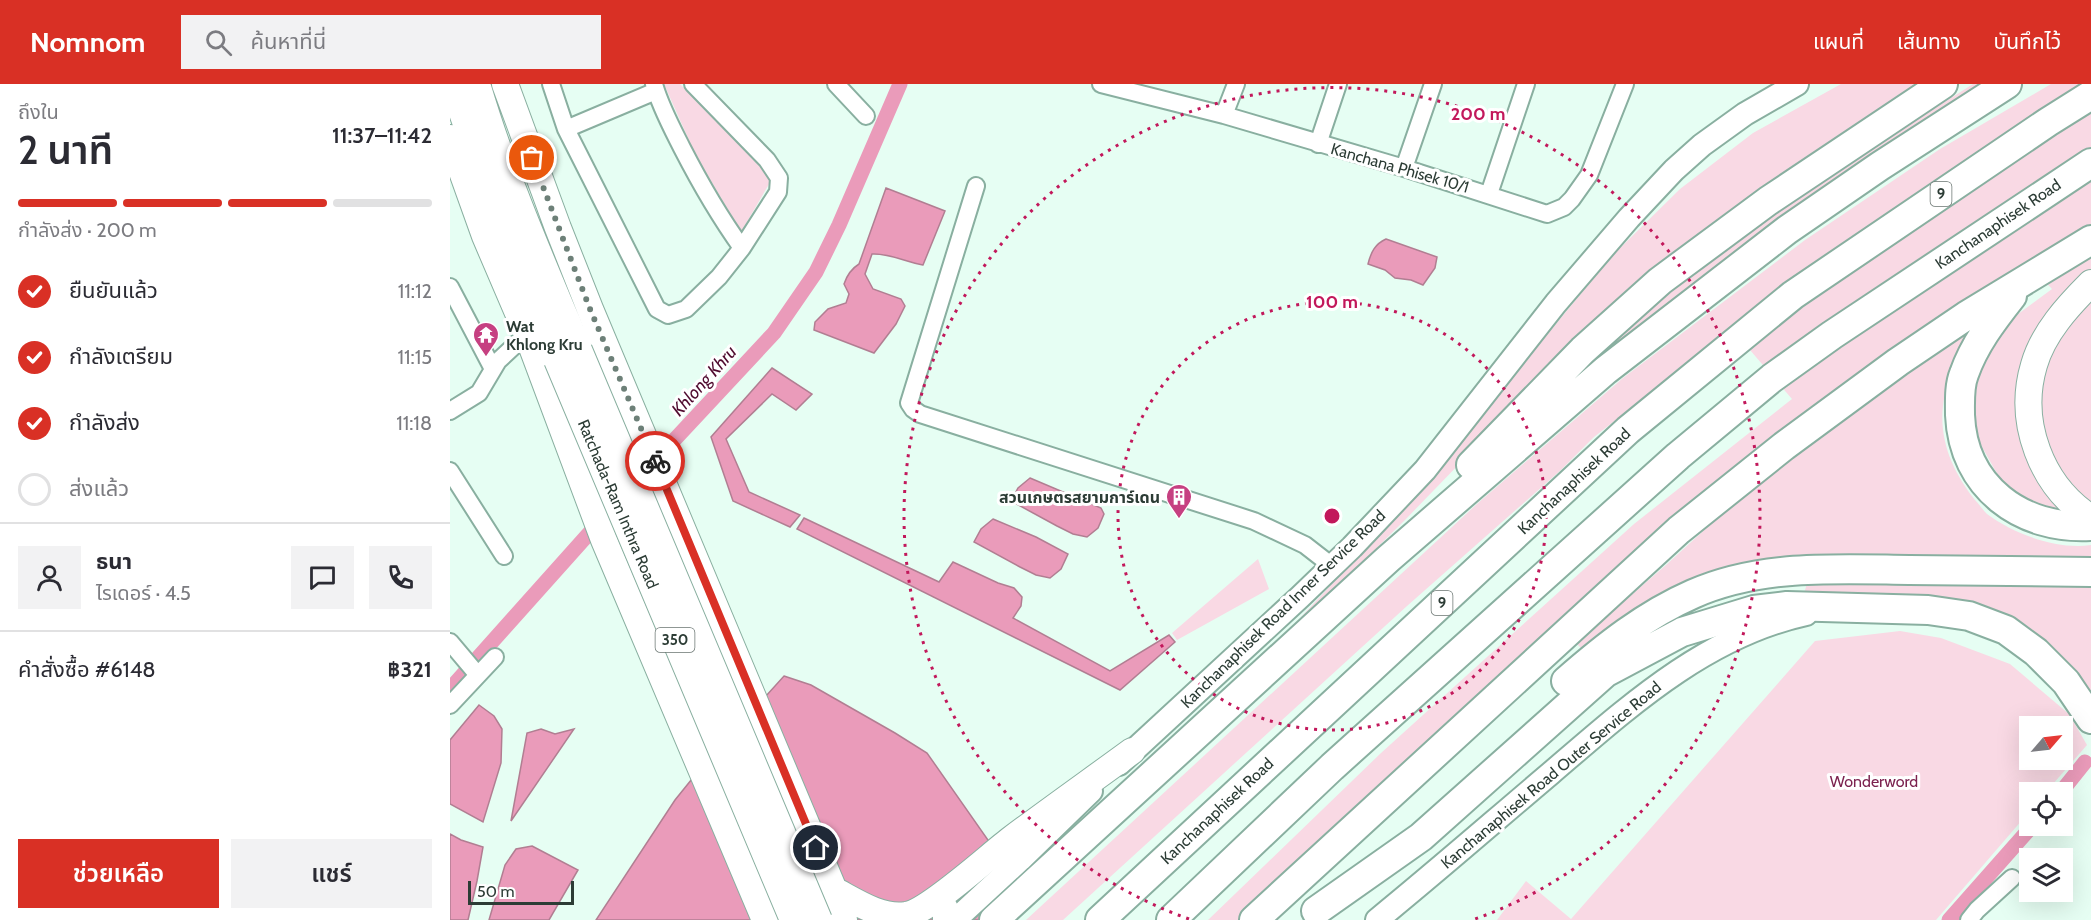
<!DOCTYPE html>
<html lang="th">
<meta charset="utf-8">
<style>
body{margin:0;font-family:Cabin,"Noto Sans Thai",sans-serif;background:#f2f2f3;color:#2b2b33;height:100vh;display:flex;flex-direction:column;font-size:22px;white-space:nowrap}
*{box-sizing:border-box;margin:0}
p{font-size:20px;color:#7c7c81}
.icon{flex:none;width:33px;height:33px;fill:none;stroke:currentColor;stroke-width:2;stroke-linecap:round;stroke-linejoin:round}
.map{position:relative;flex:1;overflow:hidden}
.side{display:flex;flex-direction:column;background:#fff;width:450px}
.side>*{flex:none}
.needle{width:39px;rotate:62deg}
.fabs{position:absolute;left:1569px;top:632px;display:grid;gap:12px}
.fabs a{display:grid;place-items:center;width:54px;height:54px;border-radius:0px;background:#fff;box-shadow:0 6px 24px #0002;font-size:30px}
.scale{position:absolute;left:18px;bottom:15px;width:106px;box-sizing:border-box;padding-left:6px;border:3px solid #2c3c35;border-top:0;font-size:16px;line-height:21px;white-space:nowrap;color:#2c3c35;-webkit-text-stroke:4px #fff;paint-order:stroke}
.pin{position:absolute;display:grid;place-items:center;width:51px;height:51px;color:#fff;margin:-26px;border:3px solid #fff;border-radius:50%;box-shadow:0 2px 6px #0007}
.courier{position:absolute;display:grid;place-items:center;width:60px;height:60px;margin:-30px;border:4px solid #d93025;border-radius:50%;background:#fff;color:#222;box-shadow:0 2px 8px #0007}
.head em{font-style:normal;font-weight:600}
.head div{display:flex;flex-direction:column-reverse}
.head{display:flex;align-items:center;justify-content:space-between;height:102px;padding:0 18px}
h1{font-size:39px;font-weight:600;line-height:45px}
.bar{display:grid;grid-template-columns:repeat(4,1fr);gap:9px 6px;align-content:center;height:72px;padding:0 18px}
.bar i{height:8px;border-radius:4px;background:#e1e1e2}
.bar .active{background:#d93025}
.bar p{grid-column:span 4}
.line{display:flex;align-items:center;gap:15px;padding:0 18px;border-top:2px solid #e1e1e2}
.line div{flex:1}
.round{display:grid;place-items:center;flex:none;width:63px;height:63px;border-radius:0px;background:#f2f2f3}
ol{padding:0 18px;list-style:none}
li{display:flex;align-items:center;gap:18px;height:66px}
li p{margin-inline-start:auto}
li .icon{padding:6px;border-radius:50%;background:#d93025;color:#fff;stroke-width:4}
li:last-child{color:#7c7c81}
li i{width:33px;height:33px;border:3px solid #e1e1e2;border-radius:50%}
.button{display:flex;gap:12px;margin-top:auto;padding:12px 18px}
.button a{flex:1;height:69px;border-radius:0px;background:#d93025;color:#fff;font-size:24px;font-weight:600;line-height:69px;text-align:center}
.button a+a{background:#f2f2f3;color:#2b2b33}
header{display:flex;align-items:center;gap:36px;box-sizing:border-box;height:84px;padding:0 30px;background:#d93025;color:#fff}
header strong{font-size:28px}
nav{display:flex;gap:33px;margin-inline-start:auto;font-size:21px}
.search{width:420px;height:54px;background:#f2f2f3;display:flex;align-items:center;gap:15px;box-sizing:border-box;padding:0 21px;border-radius:0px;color:#7c7c81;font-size:22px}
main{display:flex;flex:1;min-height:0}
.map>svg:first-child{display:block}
.green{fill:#f9d9e4;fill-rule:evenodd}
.water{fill:#ea9bba;stroke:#b17e92;stroke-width:1.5}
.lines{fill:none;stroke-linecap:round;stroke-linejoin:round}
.canal{stroke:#ea9bba;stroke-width:15}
.minor-casing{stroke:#89afa0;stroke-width:20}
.secondary-casing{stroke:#89afa0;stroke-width:26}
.primary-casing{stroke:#89afa0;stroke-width:28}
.motorway-casing{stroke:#89afa0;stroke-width:32}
.minor{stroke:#fff;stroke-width:16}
.secondary{stroke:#fff;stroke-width:22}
.primary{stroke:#fff;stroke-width:26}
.motorway{stroke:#fff;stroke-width:28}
.primary-bridge-casing{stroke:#89afa0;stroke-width:28;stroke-linecap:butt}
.primary-bridge{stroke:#fff;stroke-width:26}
.done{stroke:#6d8078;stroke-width:6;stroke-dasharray:0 10.8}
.route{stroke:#d93025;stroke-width:8}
.ring{fill:none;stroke:#c2185b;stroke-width:3;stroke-dasharray:3 6}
.labels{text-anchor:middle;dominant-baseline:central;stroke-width:6;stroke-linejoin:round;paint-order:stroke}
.shield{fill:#fff;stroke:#6b7672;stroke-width:1.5}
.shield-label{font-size:15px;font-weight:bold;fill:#2c3c35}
.street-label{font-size:16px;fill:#2c3c35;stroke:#fff}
.poi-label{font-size:16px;font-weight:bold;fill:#2c3c35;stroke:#fff;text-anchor:start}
.park-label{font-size:16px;fill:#7c224f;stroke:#fff}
.water-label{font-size:18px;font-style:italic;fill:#500b2f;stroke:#fff}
.centre{fill:#c2185b;stroke:#fff;stroke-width:3}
.ring-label{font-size:18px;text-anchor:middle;font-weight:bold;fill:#c2185b;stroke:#fff;stroke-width:6;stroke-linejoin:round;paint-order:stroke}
</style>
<header>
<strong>Nomnom</strong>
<div class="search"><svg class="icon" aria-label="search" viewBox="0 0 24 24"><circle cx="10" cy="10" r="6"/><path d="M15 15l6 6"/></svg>ค้นหาที่นี่</div>
<nav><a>แผนที่</a><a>เส้นทาง</a><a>บันทึกไว้</a></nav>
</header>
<main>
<section class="side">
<div class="head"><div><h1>2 นาที</h1><p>ถึงใน</p></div><em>11:37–11:42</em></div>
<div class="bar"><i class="active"></i><i class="active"></i><i class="active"></i><i></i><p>กำลังส่ง · 200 m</p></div>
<ol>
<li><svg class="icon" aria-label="check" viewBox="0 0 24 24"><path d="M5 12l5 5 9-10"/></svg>ยืนยันแล้ว<p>11:12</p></li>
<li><svg class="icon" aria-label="check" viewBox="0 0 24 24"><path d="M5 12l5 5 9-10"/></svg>กำลังเตรียม<p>11:15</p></li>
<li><svg class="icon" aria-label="check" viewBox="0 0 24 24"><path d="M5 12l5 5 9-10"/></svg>กำลังส่ง<p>11:18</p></li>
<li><i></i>ส่งแล้ว</li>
</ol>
<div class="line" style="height:108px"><a class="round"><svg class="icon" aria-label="person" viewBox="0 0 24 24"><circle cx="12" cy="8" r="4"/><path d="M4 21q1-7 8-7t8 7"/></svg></a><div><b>ธนา</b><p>ไรเดอร์ · 4.5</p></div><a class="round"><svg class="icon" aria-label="chat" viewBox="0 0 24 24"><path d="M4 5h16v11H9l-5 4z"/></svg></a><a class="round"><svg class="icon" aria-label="phone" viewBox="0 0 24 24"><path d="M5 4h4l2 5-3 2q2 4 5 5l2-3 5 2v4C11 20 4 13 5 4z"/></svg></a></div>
<div class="line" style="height:78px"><div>คำสั่งซื้อ #6148</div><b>฿321</b></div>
<div class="button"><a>ช่วยเหลือ</a><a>แชร์</a></div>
</section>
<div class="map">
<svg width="1641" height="836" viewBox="0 0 1641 836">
<rect width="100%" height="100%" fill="#e6fef3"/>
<path class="green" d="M214,0H230L322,95L291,148L245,70Z
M1391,0H1483L1079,308L954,437L890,500L837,548L956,421L1163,171L1230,105L1303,49Z
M1523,0H1546L1071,353L1142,269L1247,184L1343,114Z
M1601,0H1641V431L1576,423L1550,395L1527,354L1519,321L1530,283L1552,242L1602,205L1580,182L1358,335L792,836H758L931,669L1184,440L1342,315L1282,245L1144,353L1111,386L957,522L613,836H576L1028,419L1173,294L1355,156L1490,65Z
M1525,246C1510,271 1496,293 1493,322C1489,358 1504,389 1525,416C1529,420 1533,426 1537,430C1564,450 1607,466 1641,461V614L1562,541L1353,512L1363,482L1289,486L1135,568L1126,559L1216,481L1297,407L1509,252Z
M808,475L819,505L727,556L722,549Z
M1450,547L1491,554L1560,580L1619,630L1637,661L1596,708H1580L1579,728L1486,836H1047L1076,797L1121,835L1365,557ZM1580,642H1612V675H1580Z"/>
<path class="water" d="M436,104L495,127L473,181C456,178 439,169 422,170L415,190L423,205L451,215L455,222L446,240L424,269L364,246L365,238L378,225L396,219L399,210L394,200C397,191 401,185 409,180Z
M936,155L987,173L985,184L973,201L961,196L945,194L935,186L918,180C921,168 925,160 936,155Z
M322,284L362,310L346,326L322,310L276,355L299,408L350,431L340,443L283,417L261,353Z
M580,394L651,424L654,430L648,444L637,453L623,450L607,442L561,417L568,404Z
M354,434L489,498L503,478L548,499L564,504L572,513L571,522L563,534L660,587L719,551L725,558L670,606L347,445Z
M543,435L586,453L618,470L611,485L600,494L586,491L570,483L524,458L531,445Z
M334,592L361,601L445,649L477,669L538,756L565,829L558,836H146L225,716L250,685Z
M29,621L44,632L52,645L51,679L33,738L0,720V656Z
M91,645L105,650L124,645L61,737L77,649Z
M0,750L11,756L33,763L27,797L18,836H0Z
M82,762L128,786L99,836H39L55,781L66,765Z"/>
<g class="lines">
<path class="canal" d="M200,382L324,249L366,188L389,141L450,0
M0,605L151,436
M1611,708L1635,678
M1499,836L1583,741"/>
<defs>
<path id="minor" d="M101,0L116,45L207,225L218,231L236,225L269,193L292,164L328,108L329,94L317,76L243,0
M204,0C210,22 222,44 232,64C250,99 269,132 292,164
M386,0L416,32
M651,0L774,31L954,84L1097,130L1114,123L1122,115L1139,91L1175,0
M774,31L786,0
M116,45L206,7
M868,60L888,0
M954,84L983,0
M526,102L463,306L459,319L463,325L470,330L804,437L855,461L882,482
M1039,110L1076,0
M0,203L43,285
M0,327L29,309L48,277L77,250
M0,387L54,472
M0,558L27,590
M0,621L45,573
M1519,836L1527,826L1562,794"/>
<path id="secondary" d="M669,680L850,513L902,463L975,386L1106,219L1179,134L1224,86L1252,61L1295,30L1347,0
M505,836L570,776L641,707
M927,836C986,788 1043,738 1101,689C1177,624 1255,552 1356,530"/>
<path id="primary" d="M2,0L50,136L107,276
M27,0C54,91 92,178 129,266
M55,0L108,144L140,225L384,806L394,836
M0,54L35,152L77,250L154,456L315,836
M1641,199C1618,222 1593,249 1584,281C1567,338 1591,402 1641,434
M384,806C405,817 431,835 456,831C478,828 539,772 560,756C600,726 641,697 682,667
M482,818L493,821L496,827V836"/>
<path id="motorway" d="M1562,212C1543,236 1524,261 1514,290C1509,302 1510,318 1510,331C1513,403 1571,446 1641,442
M1021,381L1133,266L1210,197L1318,117L1493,0
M1116,597C1155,563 1195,531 1243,510C1311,480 1386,485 1459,486C1519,487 1580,487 1641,488
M866,827L971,753L1155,589L1232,548L1304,526L1337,522L1478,526L1519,532L1556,546L1586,568L1616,598L1641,635
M544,836L938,475L1156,286L1337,146L1430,82L1557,0
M650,836L1178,346L1343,211L1598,38L1641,11
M721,836L882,683L1228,372L1322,294L1382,251L1641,79
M804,836L1229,446L1334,362L1448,278L1516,232L1641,156"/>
</defs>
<use href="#minor" class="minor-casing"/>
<use href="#secondary" class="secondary-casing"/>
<use href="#primary" class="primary-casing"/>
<use href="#motorway" class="motorway-casing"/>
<use href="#minor" class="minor"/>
<use href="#secondary" class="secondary"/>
<use href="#primary" class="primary"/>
<use href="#motorway" class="motorway"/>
<defs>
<path id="primary-bridge" d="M129,266L369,836
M107,276L343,836"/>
</defs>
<use href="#primary-bridge" class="primary-bridge-casing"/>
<use href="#primary-bridge" class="primary-bridge"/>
</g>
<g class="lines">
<path class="done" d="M82,74L140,225L205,377"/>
<path class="route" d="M205,377L366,764"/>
</g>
<g class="ring">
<circle cx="882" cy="432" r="214"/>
<path d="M739 835A428 428 0 1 1 1025 835"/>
</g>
<defs>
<symbol id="temple-pin" viewBox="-11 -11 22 30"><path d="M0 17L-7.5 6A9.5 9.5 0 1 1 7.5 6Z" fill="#c64081" stroke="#fff"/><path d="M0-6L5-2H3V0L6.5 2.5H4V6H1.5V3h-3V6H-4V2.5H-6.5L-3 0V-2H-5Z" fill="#fff"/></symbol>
<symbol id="building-pin" viewBox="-11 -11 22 30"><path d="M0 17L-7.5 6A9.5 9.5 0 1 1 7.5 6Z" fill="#c64081" stroke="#fff"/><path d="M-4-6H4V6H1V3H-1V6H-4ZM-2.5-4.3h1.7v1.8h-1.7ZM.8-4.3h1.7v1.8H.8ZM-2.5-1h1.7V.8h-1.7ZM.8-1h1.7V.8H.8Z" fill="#fff"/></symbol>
</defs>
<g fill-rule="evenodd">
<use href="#temple-pin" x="21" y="236" width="30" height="40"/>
<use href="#building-pin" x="714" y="398" width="30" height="40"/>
</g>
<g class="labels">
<g class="shield">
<rect x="1480.5" y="98" width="21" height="24" rx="4.5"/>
<rect x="981.5" y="507" width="21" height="24" rx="4.5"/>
<rect x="205.5" y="544" width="39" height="24" rx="4.5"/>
</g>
<g class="shield-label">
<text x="1491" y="110">9</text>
<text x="992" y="519">9</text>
<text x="225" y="556">350</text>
</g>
<g class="street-label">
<text transform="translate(950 84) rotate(16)">Kanchana Phisek 10/1</text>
<text transform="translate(1548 140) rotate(-34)">Kanchanaphisek Road</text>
<text transform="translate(1124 397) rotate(-43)">Kanchanaphisek Road</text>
<text transform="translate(168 420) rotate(67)">Ratchada-Ram Inthra Road</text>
<text transform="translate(833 525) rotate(-44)">Kanchanaphisek Road Inner Service Road</text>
<text transform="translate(1101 691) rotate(-40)">Kanchanaphisek Road Outer Service Road</text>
<text transform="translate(767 727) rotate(-43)">Kanchanaphisek Road</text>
</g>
<g class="poi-label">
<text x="56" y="242">Wat<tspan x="56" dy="18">Khlong Kru</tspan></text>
<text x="710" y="413" text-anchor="end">สวนเกษตรสยามการ์เดน</text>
</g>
<g class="park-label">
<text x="1424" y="697">Wonderword</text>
</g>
<g class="water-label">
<text transform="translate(254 297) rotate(-48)">Khlong Khru</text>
</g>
</g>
<circle cx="882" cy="432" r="9" class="centre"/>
<g class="ring-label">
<text x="1028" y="36">200 m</text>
<text x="882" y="224">100 m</text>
</g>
</svg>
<div class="fabs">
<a><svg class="needle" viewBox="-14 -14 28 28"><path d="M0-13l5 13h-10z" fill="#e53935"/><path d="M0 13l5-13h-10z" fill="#7c7c81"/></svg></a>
<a><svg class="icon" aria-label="locate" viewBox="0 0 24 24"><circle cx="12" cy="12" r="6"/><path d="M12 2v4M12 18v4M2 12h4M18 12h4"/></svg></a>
<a><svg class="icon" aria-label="layers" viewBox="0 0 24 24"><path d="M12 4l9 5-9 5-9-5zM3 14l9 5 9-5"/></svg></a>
</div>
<div class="scale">50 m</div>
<div class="pin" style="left:82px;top:74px;background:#ea580c"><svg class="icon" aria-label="bag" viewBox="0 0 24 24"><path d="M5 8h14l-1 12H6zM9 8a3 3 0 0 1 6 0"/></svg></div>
<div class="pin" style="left:366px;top:764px;background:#1f2937"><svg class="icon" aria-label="home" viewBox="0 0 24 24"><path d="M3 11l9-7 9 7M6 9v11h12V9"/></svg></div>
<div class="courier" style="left:205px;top:377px"><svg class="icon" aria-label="bike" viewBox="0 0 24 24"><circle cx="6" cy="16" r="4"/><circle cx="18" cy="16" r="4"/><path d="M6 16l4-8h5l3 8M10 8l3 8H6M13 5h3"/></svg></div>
</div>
</main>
